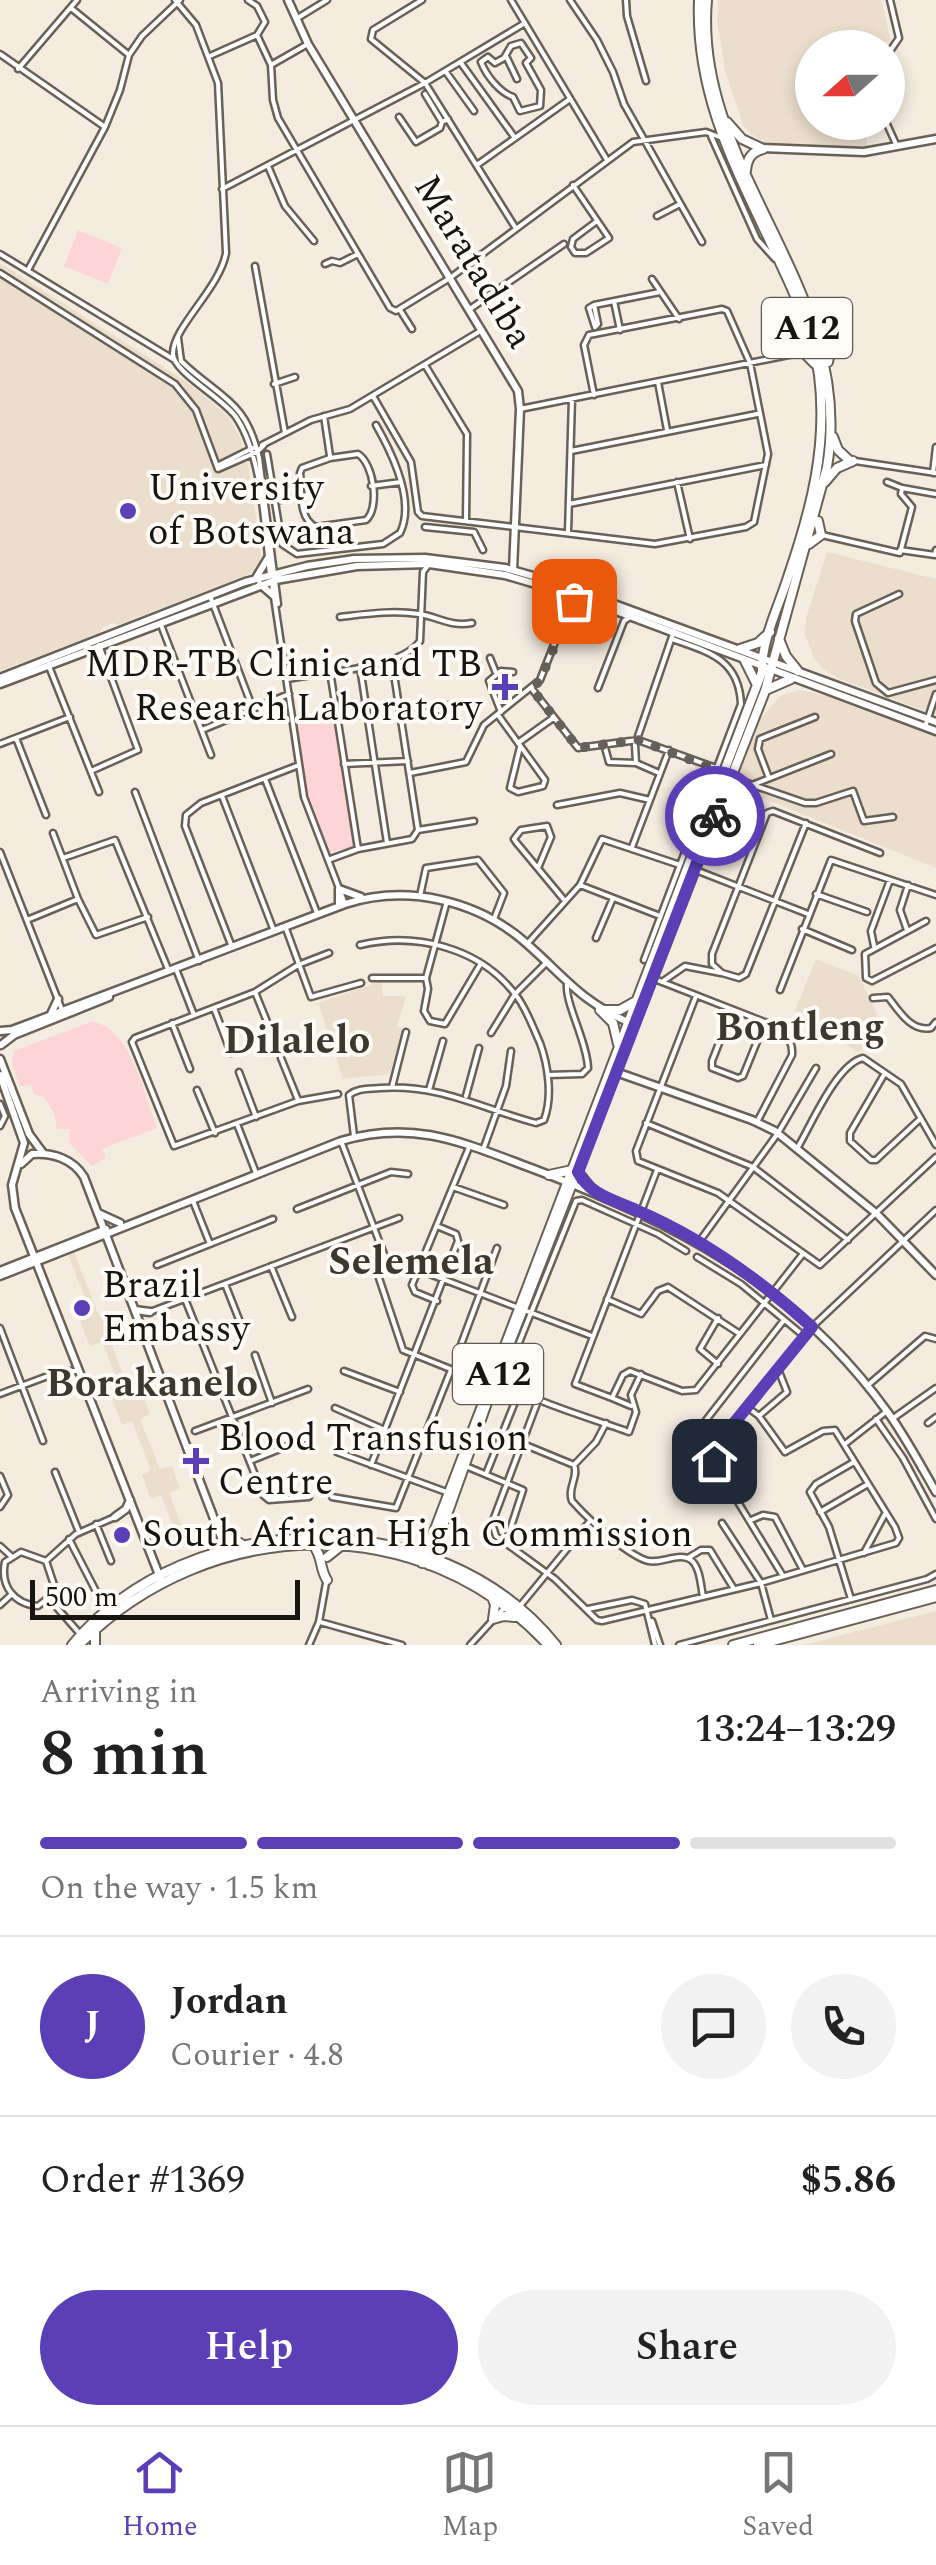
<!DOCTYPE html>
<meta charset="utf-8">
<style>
body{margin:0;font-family:Spectral,serif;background:#f2f2f2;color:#222;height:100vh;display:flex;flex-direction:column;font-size:38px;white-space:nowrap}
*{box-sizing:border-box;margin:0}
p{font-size:32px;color:#767676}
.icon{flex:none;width:55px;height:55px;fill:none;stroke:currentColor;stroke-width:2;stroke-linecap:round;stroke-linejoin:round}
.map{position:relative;height:1645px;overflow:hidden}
.panel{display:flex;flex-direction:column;background:#fff;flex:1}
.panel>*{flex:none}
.needle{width:65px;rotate:249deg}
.controls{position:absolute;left:795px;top:30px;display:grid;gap:20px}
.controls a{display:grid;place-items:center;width:110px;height:110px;border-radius:50%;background:#fff;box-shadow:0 5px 15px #0003;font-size:50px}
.scale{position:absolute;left:30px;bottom:25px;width:270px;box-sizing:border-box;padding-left:10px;border:5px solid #181511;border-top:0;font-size:28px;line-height:35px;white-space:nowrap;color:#181511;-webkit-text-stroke:8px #fefaf5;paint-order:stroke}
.pin{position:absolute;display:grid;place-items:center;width:85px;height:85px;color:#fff;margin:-42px;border-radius:20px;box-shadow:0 5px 15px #0006}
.courier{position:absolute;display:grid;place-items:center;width:100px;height:100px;margin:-50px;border:8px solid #5c3eb6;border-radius:50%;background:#fff;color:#222;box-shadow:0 2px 12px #0007}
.head em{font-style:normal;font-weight:600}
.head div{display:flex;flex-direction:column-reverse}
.head{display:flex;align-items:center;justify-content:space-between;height:170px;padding:0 40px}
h1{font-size:65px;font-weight:600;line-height:75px}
.bar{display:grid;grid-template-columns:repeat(4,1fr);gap:15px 10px;align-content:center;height:120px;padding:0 40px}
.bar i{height:12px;border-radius:8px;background:#e0e0e0}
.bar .current{background:#5c3eb6}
.bar p{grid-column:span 4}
.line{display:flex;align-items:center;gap:25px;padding:0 40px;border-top:2px solid #e0e0e0}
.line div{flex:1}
.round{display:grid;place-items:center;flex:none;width:105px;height:105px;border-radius:52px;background:#f2f2f2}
.primary-button{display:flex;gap:20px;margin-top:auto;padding:20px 40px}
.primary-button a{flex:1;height:115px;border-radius:60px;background:#5c3eb6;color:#fff;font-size:40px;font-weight:600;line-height:115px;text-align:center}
.primary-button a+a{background:#f2f2f2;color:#222}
.menu{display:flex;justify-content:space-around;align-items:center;height:140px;border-top:2px solid #e0e0e0;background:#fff;font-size:28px;color:#767676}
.menu a{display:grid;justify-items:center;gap:5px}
.menu .current{color:#5c3eb6}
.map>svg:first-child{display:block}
.built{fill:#ecdecc}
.green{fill:#fdd5d6}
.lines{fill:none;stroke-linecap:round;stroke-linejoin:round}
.street-casing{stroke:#696156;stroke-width:9}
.secondary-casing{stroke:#696156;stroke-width:11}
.primary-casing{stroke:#696156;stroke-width:12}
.street{stroke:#fff;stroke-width:4}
.secondary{stroke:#fff;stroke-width:6}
.primary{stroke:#fff;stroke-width:8}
.done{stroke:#656059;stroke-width:10;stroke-dasharray:0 18}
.route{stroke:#5c3eb6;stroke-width:12}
.poi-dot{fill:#5c3eb6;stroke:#fefaf5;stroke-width:4}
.labels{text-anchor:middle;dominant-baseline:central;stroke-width:8;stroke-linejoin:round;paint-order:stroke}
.shield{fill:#fefaf5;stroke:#5d5a55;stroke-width:2.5}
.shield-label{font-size:35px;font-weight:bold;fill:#181511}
.street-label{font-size:38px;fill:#181511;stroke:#fefaf5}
.poi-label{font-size:38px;fill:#181511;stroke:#fefaf5;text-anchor:start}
.neighbourhood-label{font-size:40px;font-weight:bold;fill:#3e372d;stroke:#fefaf5}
</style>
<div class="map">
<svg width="936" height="1645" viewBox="0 0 936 1645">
<rect width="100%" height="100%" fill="#f5ece0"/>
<path class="built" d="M718,0H881L891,40L861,47L812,48V122L866,123L867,147L775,148L761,142L744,127L725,71L717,20Z
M0,263L187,382L228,416L242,441L244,462L248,463L262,560L255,572L118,625L113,623L103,627L99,633L0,671Z
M827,552L936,579V715L840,679L823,669L814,658L805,635L806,618Z
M799,690L842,699L936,736V868L733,786L756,724L780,696Z
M816,959L859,976L881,1023L859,1053L795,1011Z
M382,981L383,996H406L397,1026L403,1029L390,1074L343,1079L319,1005L315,1004Z
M74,1252L99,1316L111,1312L119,1334L109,1339L128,1386L138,1383L150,1414L140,1419L160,1469L172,1466L180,1488L169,1493L187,1540L180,1543L161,1495L151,1499L142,1475L151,1470L132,1421L122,1425L110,1394L121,1389L102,1342L90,1346L80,1321L92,1315L68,1255Z
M936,1611V1645H803Z"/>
<path class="green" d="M78,230L122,248L108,284L64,266Z
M337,716L356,846L330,853L307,803L298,724Z
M93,1021C133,1032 144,1094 157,1128L102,1149L106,1158L92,1166L69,1143L70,1129H57L54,1113L44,1097L34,1094L31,1084L20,1087L12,1063L14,1051Z"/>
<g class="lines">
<defs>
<path id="street" d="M175,0L196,25L218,83L226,253C220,288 172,328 173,354C173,372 223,398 236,417C263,457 264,528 270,574
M248,0L257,6L265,22L257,35
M422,0L373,30L371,39L425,83L515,227
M511,0L607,160
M570,0L597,40L613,72L624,104L702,242
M626,0L627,16L646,81
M71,8L129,55
M296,19L327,0
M521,43L531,58L526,63L541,90L540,106L520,111L513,97C499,92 486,75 481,62L488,57L495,63L504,58L511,46Z
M0,54L105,127
M888,54L899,38L890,0
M210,56L257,35L271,65L273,100L278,118L390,308L396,311L450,278L633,142L706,132L722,138
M506,56L517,79
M461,63L515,138
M271,65L306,45
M18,69L77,0
M446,72L474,111
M425,94L442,122
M399,117L416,142L440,128L442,122L448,119
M886,122L896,144
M711,136L757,239L775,259
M477,165L570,99
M268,166L285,206L314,241
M573,185L609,238L586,253H575L571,247L573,239L597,221
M222,189L425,83L525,23
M657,216L680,204
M0,254L173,359
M325,264L332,261L340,263L358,254
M255,266L285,433
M28,270L105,127L120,90L129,55L142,36L180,0
M0,273L175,384L196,410L218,469L257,452L264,445
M652,279L679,319
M614,301L620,330
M594,305L660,292
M594,305L598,324L595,327L589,308Z
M470,309L564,244
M400,310L412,329
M178,338L181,361C219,398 246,399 259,458L278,604
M425,365L467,434L466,521
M658,382L667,430
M274,384L295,377
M373,396L411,462L418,512L422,516L655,544L746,527L754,522L768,454L750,363L727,311L722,309L589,335L584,345L594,395
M520,409L814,350
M324,416L330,456
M262,445L311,420L350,409L482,330
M571,451L757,414
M267,454L282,544L297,554L383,544L400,533C416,501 392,453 376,425
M358,454C374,464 380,508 366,520L316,527C298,519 302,491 300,473L302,468L330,458Z
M855,461L936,473
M217,466L253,448
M933,473L936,447
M677,482L690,539
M371,486L401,482
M902,488L936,494
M274,501L302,496
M569,504L766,465
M425,527L474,532L483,550
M568,532L572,399
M822,535L900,553L912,507L901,494L902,488L887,482
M900,550L935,555L936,550
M272,584L304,797L345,904
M899,594L856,614L855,621L876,683L888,693L936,680
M210,596L253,709
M340,617C366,614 392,610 419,614C439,617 450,627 472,623
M161,625L211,755
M672,639C709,652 739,659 741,704L680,865
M490,658L496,673
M392,661L418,830
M48,664L99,792
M360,667L387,843
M330,671L358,849
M287,679C321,672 400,670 420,641L423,572L429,564
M598,688L624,621L631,616
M532,689L578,748L638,740L716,768
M501,712L489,681L501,671L513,672
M498,715L545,780L543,786L518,792L510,788L520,747
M401,717L440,710L449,705
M925,727L936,694
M202,730L289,694
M16,738L46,815
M518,743L553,718
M0,744L70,717
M604,744L609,762L636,763L659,773
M636,763L635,745L674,631
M344,764L408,761
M91,771L138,750L99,645
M410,773L466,762L484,725L540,680L570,604L580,598
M730,777L805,803H816L853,791L864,821L893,817
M769,778L758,749L760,739L815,717
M265,779L317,913
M752,785L831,754
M135,792L199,961
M222,796L274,931
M557,805L620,793L650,800
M806,823L746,974L739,978L722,973L712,964V954L767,813L773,811L880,853
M53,833L78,899L96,935L148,917
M632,847L669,750
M0,852L62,1010
M63,858L115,840L168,969
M328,860L358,849L412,839L418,830L474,821
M688,867L808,914
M538,868L551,837L547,826L521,830L514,839L516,842L565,901
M580,885L660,916
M816,894L867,912
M420,896L426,868L478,860L504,893L494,919
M447,901L426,978L428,989L424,1011L430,1021L445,1024L480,965
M27,920L78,899
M926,921L865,954L866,978L872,981L936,948
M285,926L311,997L361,983
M802,929L852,950
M907,930L900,910L908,885
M596,938L613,898
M527,944L580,885L602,839L680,865L644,960
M874,946L871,931L890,880
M232,947L185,826L186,815L201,803L299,765
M329,953L298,965L255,992L135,1038L132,1042L174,1146L298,1101L338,1094
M176,969L194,1015
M372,978H426
M652,978L780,1028C788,1037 793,1043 792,1055L757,1122
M662,982L685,966L721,973
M780,990L831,860L936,895
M255,992L272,1034
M696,996L636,1151L638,1161L718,1193L820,1265L936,1157
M873,998L888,997C899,1011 911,1032 931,1028L936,1022
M214,1008L231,1053
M732,1010L712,1061V1068L738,1078L743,1076L765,1022
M172,1023L190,1069
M491,1033L515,994L546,963
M281,1058L298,1100
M239,1072L256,1117
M885,1073L850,1133V1141L871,1160H876L919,1120
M548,1075L582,1074L588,1068C587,1041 565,1004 567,984
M392,1087L406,1032
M197,1090L215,1133
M429,1090L443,1041
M466,1096L479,1048
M0,1104L5,1116L0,1126
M646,1123L753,1167L848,1240
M237,1124L256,1173
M354,1136L349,1095C358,1088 368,1089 380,1088C440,1084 480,1108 536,1123L544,1120C553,1097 548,1065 540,1043C533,1028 526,1007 515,994C479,947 415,932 360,945
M341,1141L387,1262
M798,1147C812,1123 837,1064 863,1058L901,1084L936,1145
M483,1150L506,1086L511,1051
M657,1170L575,1384L612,1398L623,1375L630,1371L682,1391L696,1390L802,1255
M453,1187L504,1205
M193,1201L210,1244
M297,1209L391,1172L408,1174
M699,1242L778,1133L816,1068
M697,1257L741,1284L804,1336
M157,1265L273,1219
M271,1266L292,1317
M419,1270L592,1336
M379,1278L403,1350L488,1384
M225,1284L244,1332
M185,1299L263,1495L269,1500L309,1497
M607,1299L641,1314L658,1291L668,1287L740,1334
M437,1301L415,1292L412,1285L470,1145
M150,1312L399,1218
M718,1318L700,1349L718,1364
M0,1328L43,1441
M459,1350L497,1248
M255,1355L272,1403
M344,1371L400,1392
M641,1374L631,1395L636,1412L629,1432C600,1421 522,1399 504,1380L576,1201L582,1200L658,1234L686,1251
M867,1386L925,1336L936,1339
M0,1394L61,1371H79
M539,1398L492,1523L496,1536L555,1579L597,1620L602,1621L761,1583L896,1543L899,1538L895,1527L835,1430L823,1431L785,1452L759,1416L747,1407
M612,1398L631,1406
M335,1408L385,1430
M759,1416L787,1392L778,1369
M876,1419L903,1458L936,1519
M892,1419L936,1388
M928,1423L936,1417
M195,1431L308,1389
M696,1433L784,1320
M723,1436L746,1472L745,1482L732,1490
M523,1444L574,1465C579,1477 567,1488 572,1501C588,1519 624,1552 645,1560C659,1566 679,1551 691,1560C700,1567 701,1586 703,1597
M845,1444L887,1411
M337,1452L449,1493
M250,1461L310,1437
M371,1465L458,1241L456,1234L437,1226
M574,1465L596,1442L606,1423
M468,1467L523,1490L506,1542
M55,1472L79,1532
M486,1474L515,1402
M0,1476L8,1495L0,1507
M332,1497L396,1508L451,1370
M820,1512L868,1484
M751,1520L763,1515L775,1517L803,1570
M722,1523L761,1583L771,1620
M96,1524L111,1561
M69,1539L101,1601
M0,1546L11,1556
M21,1552L46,1561L54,1585L53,1594L38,1606C14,1604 0,1586 5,1562Z
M864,1553L885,1514
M688,1558L701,1550H710L734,1589
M46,1561L76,1534L115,1517
M783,1576L716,1466L714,1449L812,1327L936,1210
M851,1599L829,1527L810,1492L816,1484L854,1462
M51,1601L81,1635
M0,1605L12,1594
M520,1606L590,1521
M588,1609L632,1600L645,1604L655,1645
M652,1621L660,1645
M320,1622L402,1645
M309,1645L319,1622L326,1583
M470,1645L503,1609
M679,1645L927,1579L936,1574"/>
<path id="secondary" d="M288,0L308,44L518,391L520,409L513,570
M762,148L864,152L936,139
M256,578L268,558
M260,584L274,596
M0,678L245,582L307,566L354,559L425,558L505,568L554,582L936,722
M0,684L276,580L357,566L429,564L505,575L576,596L936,731
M339,906V889L361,897
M51,1014L58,999
M0,1031L12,1030L345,904C407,884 477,900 526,943C565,977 580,1001 630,1023
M1,1045L14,1035L109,997
M0,1059L29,1134L43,1153
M616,1072L752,1120L775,1131L877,1214L936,1275
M0,1075L24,1143L12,1185L15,1208L161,1580
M21,1164L32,1154C52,1152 73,1159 84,1177L227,1553
M98,1213L120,1223
M0,1271L106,1229
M0,1276L341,1141C414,1119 464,1143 531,1168C676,1223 796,1284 889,1414C906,1438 921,1466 936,1492
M135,1310L150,1312
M115,1517L126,1509L130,1500"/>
<path id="primary" d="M727,122L742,139L763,149
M746,171C747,159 751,152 763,149
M821,334L831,348L828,362
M809,340L804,353L815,364
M833,437L838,450L850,461
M825,482L837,468L853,461
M809,544L821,535L818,521
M779,639L786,656L798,671
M740,649L758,643L770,632
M745,661L757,685
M768,689L791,679
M600,1010L613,1023L618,1044
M600,1010H620L636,1001
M578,1172L594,1192
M549,1175L572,1170
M217,1525L228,1538L240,1543
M313,1545C323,1556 319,1568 327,1580
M327,1557L342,1545
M422,1563L762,672C761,641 779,606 788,577C811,510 828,446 819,375C814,337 798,301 782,267C741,178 695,101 699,0
M429,1565L493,1386L765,691L827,467C857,291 692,169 707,0
M492,1597L495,1605L493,1619L504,1616L515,1617
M72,1645C188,1505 440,1500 556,1645
M79,1645C208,1515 420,1507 548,1645
M95,1645V1628
M733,1645L936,1590
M758,1645L936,1597"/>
</defs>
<use href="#street" class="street-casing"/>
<use href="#secondary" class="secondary-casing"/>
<use href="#primary" class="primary-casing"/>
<use href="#street" class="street"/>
<use href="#secondary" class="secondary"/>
<use href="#primary" class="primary"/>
</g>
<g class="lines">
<path class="done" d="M574,601L540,680L532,689L578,748L638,740L731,775L715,816"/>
<path class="route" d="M714,1461L717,1444L812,1327C759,1279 702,1238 636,1210C614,1200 590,1195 578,1172L715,816"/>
</g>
<g class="poi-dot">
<circle cx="128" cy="511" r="10"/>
<path d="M500 672h10v10h10v10h-10v10h-10v-10h-10v-10h10z"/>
<circle cx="82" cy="1308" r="10"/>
<path d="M191 1446h10v10h10v10h-10v10h-10v-10h-10v-10h10z"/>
<circle cx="122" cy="1535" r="10"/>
</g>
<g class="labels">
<g class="shield">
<rect x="762" y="298" width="90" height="60" rx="8"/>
<rect x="453" y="1344" width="90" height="60" rx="8"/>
</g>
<g class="shield-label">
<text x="807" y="328">A12</text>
<text x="498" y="1374">A12</text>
</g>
<g class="street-label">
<text transform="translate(473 262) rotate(59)">Maratadiba</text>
</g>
<g class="poi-label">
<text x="148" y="489">University<tspan x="148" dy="44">of Botswana</tspan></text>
<text x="482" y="665" text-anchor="end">MDR-TB Clinic and TB<tspan x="482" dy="44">Research Laboratory</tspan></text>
<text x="102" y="1286">Brazil<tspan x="102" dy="44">Embassy</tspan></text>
<text x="218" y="1439">Blood Transfusion<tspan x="218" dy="44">Centre</tspan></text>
<text x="142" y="1535">South African High Commission</text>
</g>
<g class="neighbourhood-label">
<text x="800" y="1028">Bontleng</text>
<text x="297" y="1041">Dilalelo</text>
<text x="411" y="1262">Selemela</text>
<text x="152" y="1384">Borakanelo</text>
</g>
</g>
</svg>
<div class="controls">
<a><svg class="needle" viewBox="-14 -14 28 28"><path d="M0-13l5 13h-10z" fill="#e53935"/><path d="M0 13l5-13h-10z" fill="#767676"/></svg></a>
</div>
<div class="scale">500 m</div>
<div class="pin" style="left:574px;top:601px;background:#ea580c"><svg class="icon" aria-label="bag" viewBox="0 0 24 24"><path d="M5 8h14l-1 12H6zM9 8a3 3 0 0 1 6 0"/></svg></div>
<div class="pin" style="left:714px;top:1461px;background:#1f2937"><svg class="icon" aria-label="home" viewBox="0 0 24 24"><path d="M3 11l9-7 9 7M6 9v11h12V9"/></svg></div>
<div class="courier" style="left:715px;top:816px"><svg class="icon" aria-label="bike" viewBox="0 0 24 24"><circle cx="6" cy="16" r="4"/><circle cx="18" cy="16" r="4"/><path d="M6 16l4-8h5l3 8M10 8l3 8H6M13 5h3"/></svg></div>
</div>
<section class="panel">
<div class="head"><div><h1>8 min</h1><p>Arriving in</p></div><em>13:24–13:29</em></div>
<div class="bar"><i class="current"></i><i class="current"></i><i class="current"></i><i></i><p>On the way · 1.5 km</p></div>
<div class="line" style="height:180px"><b class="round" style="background:#5c3eb6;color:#fff">J</b><div><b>Jordan</b><p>Courier · 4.8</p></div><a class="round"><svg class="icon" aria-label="chat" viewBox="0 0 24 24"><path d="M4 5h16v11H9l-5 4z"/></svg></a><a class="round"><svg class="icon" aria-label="phone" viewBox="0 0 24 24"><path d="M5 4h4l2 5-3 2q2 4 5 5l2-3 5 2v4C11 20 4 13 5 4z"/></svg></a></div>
<div class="line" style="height:130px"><div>Order #1369</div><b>$5.86</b></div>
<div class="primary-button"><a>Help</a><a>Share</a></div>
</section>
<nav class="menu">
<a class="current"><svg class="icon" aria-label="home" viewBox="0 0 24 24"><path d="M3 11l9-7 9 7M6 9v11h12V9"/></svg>Home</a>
<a><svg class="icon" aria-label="map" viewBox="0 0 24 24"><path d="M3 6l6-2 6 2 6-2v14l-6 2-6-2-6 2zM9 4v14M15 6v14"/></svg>Map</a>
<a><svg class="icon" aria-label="saved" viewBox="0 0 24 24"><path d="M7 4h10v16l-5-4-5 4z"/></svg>Saved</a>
</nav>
